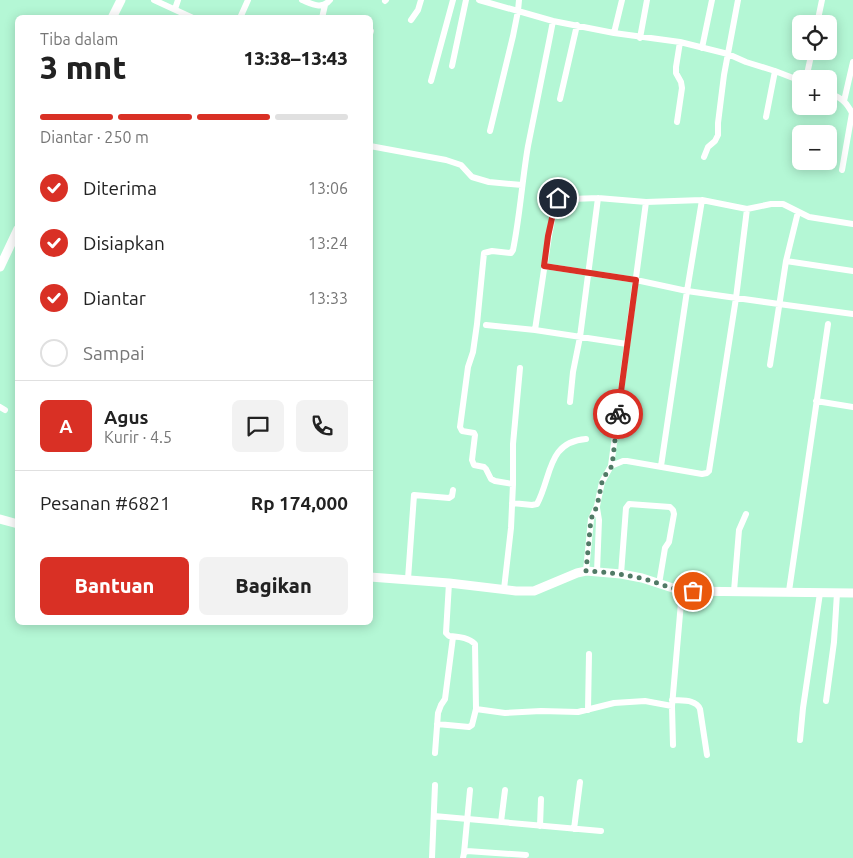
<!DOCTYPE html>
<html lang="id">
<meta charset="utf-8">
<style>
body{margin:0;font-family:Ubuntu,sans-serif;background:#f2f2f2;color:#222;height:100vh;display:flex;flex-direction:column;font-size:19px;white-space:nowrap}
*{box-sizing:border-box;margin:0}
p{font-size:16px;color:#767676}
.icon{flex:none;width:28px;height:28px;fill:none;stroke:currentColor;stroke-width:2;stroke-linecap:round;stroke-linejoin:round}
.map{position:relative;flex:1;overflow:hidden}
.side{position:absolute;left:15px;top:15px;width:358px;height:610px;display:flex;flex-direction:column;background:#fff;border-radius:8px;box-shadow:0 2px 12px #0003}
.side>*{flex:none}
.tools{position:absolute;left:792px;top:15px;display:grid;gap:10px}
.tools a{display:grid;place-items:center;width:45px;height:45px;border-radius:8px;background:#fff;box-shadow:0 2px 12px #0003;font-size:25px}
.pin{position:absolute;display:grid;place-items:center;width:42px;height:42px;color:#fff;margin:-21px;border:2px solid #fff;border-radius:50%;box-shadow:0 1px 5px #0007}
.courier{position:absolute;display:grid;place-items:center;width:50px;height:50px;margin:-25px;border:4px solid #d93025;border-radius:50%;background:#fff;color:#222;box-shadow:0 1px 6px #0007}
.headline em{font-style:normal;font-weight:800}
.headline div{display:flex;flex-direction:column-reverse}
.headline{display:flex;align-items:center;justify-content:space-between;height:85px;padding:0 25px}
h1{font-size:32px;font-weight:800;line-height:38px}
.bar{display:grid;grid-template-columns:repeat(4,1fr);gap:8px 5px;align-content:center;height:60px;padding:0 25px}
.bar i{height:6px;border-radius:4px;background:#e0e0e0}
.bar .on{background:#d93025}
.bar p{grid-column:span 4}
.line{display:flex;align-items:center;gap:12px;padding:0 25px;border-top:1px solid #e0e0e0}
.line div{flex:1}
.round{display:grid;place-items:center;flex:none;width:52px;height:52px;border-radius:8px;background:#f2f2f2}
ol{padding:0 25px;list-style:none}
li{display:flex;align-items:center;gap:15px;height:55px}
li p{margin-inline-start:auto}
li .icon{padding:5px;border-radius:50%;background:#d93025;color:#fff;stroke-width:4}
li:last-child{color:#767676}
li i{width:28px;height:28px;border:2px solid #e0e0e0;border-radius:50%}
.action{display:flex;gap:10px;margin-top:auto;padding:10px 25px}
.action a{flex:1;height:58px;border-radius:8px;background:#d93025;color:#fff;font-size:20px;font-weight:800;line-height:58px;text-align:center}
.action a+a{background:#f2f2f2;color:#222}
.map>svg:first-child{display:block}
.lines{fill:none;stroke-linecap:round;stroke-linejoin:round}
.street{stroke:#fff;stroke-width:6}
.secondary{stroke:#fff;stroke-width:9}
.done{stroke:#517a66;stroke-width:5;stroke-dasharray:0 9}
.route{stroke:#d93025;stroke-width:6}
</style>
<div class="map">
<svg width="853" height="858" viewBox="0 0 853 858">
<rect width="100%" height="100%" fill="#b4f7d5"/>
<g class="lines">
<path class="street" d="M154,0L193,18
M302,0C312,4 322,10 330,0
M479,0L553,21L614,33L680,42L728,54L746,62L775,71L801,81
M385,1L386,0
M175,9L178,0
M240,18L248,0
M322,18L325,5
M411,20L418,10L421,0
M817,24L822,0
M614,33L622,0
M370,34L371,31
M640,38L647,0
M702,48L712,0
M452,66L466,0
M806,79L812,51
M431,81L453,0
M829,93C841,98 846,101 852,113L842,170
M560,99L577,25
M844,101L853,62
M766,117L775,71
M677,122L682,88L681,82L676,73V67L680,42
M490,131L513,36L518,11L519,0
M370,146L446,160L461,165L472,177L489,182L522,185
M704,157L708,147L715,141L718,135V123L724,75L738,0
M786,261L853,271
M544,266L636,280L687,291L779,304L853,314
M486,325L535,330L627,344
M535,330L549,236L556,200L559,197L572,199L598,198L646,202L702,200L747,209L771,204H783L809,217L853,224
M770,365L786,261L798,212
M816,401L853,407
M570,402L573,372L580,337L598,198
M0,407L5,410
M611,466L646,202
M661,466L687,291L702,200
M513,484L495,481L491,479L486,469L484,467L474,465L472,460L475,435L474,433L462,431L460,427L468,367L473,352L477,324L484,253L492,251L511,253L513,250C520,216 522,181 528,146C536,105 545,63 553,21
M512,503L532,505L537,504C552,476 547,442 586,439
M586,571L591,519L597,506L602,482L611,466L623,461H627L702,474L707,473L709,471L736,298L747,209
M597,572L599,520L597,508
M621,574L626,508L629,504L670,507L673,510L674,514L669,542L665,548L659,584
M408,579L414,495L449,498L452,496L453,490
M449,583L446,633L449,636C458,637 468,637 475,644L476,709L505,713L541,711L578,712L614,703L645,701L672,706L682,591
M504,589L511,528L513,484V444L520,368
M734,591L739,530L746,514
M789,591L828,324
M672,700C682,701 696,699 700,709L707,755
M826,701L834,642L837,593
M672,706L673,745
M588,710L589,654
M437,724L469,727L472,725L476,709
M800,740L803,708L820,593
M435,753L438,713L441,705L445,699L453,637
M434,816L601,831
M501,822L505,790
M540,826L541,799
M574,829L580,782
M464,853L470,790
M432,858L435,785
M463,858L464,853L467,851L526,855"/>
<path class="secondary" d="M112,18L121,0
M0,267L18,229
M0,519L18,524
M370,577L449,583L516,591H534L577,573L586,571L621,574L642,578L682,591L853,593"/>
</g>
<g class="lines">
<path class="done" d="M618,414L612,466L606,474L602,482L597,506L591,519L586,571C605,572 622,574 640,578C658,582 674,591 693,591"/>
<path class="route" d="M558,198L556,200L548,236L544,266L636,280L618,414"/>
</g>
</svg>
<div class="tools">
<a><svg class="icon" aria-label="locate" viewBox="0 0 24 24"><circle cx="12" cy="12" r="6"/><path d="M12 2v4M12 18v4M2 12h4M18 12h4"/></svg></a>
<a>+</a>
<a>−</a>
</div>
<div class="pin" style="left:693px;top:591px;background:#ea580c"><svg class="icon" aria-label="bag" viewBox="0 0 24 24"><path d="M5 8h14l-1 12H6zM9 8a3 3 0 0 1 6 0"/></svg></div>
<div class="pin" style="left:558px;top:198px;background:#1f2937"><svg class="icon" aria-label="home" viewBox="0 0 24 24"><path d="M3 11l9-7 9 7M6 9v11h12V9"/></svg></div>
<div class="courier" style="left:618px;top:414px"><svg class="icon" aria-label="bike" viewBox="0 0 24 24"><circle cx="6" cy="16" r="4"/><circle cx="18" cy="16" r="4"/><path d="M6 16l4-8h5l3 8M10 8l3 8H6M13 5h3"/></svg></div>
<section class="side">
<div class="headline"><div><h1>3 mnt</h1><p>Tiba dalam</p></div><em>13:38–13:43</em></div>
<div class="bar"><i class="on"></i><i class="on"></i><i class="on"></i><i></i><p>Diantar · 250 m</p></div>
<ol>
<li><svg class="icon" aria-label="check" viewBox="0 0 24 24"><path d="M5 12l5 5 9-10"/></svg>Diterima<p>13:06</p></li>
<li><svg class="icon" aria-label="check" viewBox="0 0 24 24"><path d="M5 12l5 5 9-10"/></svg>Disiapkan<p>13:24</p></li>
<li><svg class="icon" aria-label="check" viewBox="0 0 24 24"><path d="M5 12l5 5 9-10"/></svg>Diantar<p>13:33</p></li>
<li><i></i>Sampai</li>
</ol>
<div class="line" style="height:90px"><b class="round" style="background:#d93025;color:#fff">A</b><div><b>Agus</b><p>Kurir · 4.5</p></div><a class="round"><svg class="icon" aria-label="chat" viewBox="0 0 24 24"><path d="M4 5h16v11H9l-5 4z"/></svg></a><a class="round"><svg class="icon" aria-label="phone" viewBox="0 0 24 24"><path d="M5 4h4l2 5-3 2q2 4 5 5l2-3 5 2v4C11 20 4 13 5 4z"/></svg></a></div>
<div class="line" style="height:65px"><div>Pesanan #6821</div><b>Rp 174,000</b></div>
<div class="action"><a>Bantuan</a><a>Bagikan</a></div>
</section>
</div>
